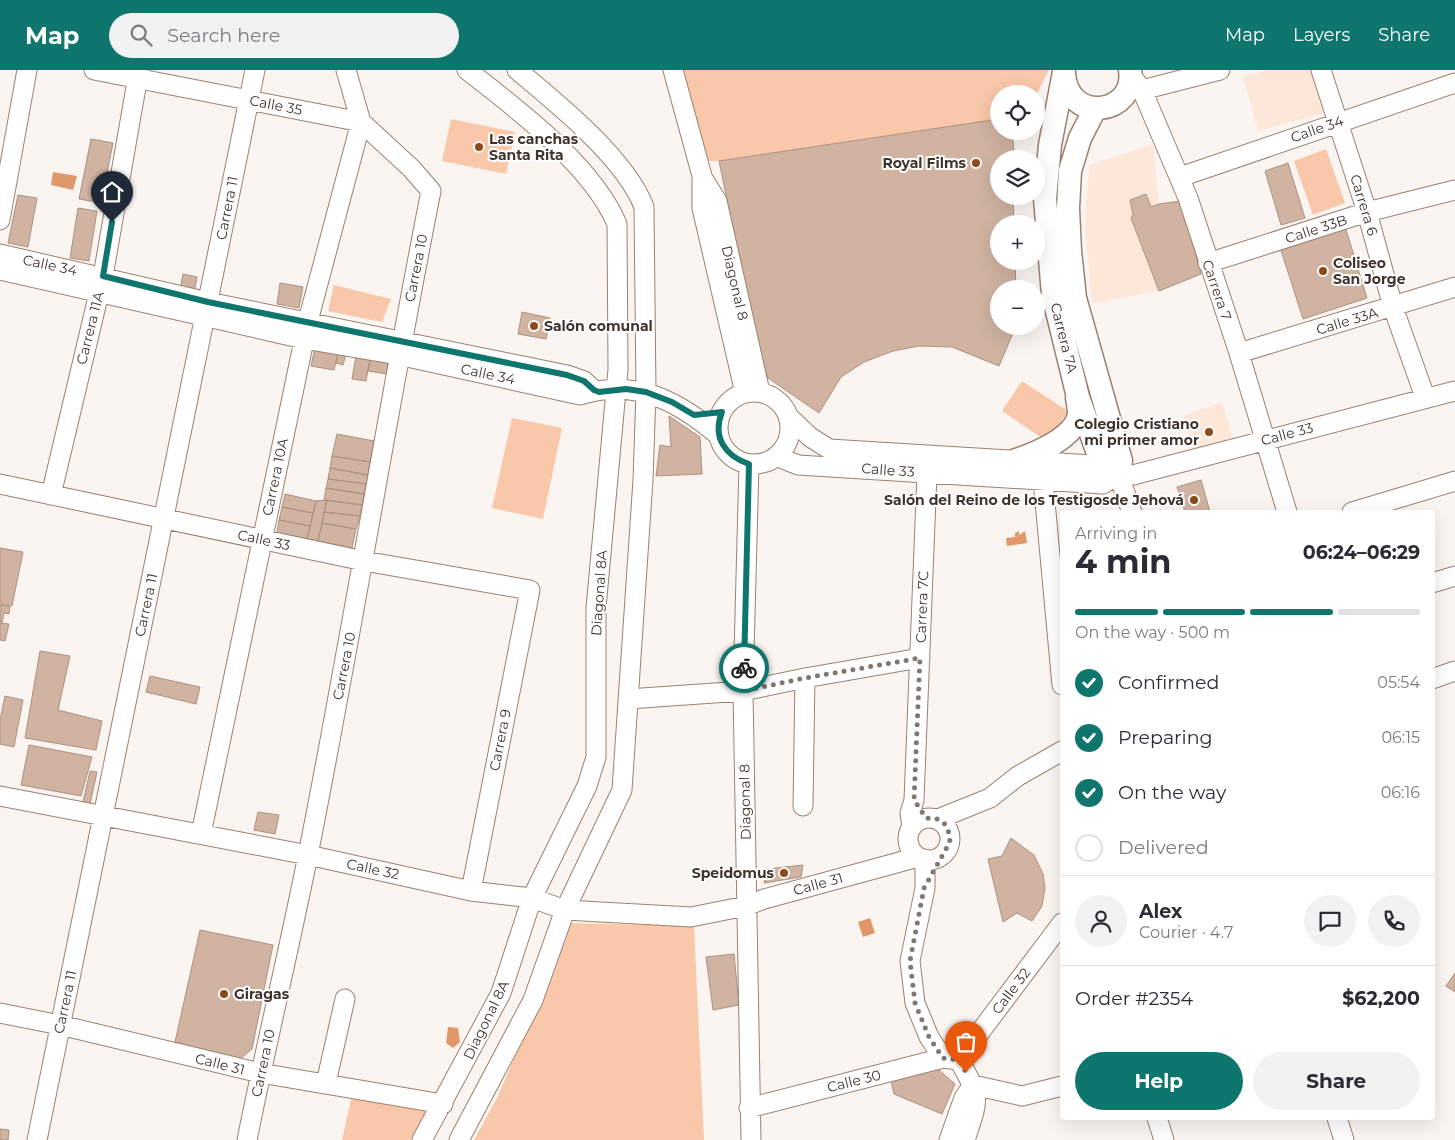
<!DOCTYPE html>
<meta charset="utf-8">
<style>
body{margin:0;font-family:Montserrat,sans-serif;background:#f2f2f3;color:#2b2b33;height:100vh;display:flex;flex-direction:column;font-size:19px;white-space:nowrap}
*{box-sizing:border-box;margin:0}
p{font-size:16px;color:#7c7c81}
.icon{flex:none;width:28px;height:28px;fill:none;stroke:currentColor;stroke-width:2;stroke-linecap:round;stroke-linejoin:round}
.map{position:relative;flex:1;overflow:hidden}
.panel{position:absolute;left:1060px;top:440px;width:375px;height:610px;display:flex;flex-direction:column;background:#fff;border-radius:5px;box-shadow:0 5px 20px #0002}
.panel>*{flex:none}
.controls{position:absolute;left:990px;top:15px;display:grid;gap:10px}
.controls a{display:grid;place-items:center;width:55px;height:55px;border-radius:50%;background:#fff;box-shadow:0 5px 20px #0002;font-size:25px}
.pin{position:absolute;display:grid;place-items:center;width:42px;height:42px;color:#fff;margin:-51px -21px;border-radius:50% 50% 50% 0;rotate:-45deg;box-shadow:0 0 5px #0007}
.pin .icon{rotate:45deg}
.courier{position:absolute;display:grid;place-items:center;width:50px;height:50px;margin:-25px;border:4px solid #0f766e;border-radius:50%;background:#fff;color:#222;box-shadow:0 1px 6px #0007}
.head em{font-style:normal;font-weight:700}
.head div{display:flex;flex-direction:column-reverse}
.head{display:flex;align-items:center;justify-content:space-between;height:85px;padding:0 15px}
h1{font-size:32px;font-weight:700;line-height:38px}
.bar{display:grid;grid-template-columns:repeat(4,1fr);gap:8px 5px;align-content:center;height:60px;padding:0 15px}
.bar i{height:6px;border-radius:4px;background:#e1e1e2}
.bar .selected{background:#0f766e}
.bar p{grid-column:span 4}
.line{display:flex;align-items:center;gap:12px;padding:0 15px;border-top:1px solid #e1e1e2}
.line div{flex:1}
.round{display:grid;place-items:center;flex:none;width:52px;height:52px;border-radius:26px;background:#f2f2f3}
ol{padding:0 15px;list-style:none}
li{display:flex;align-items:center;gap:15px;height:55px}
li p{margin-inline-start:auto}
li .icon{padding:5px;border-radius:50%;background:#0f766e;color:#fff;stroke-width:4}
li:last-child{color:#7c7c81}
li i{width:28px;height:28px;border:2px solid #e1e1e2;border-radius:50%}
.action{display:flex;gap:10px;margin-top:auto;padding:10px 15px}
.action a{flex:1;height:58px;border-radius:30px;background:#0f766e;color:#fff;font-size:20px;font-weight:700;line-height:58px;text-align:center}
.action a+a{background:#f2f2f3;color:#2b2b33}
header{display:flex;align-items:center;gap:30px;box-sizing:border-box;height:70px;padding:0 25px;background:#0f766e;color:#fff}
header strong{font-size:24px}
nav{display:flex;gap:28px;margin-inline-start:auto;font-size:18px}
.search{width:350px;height:45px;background:#f2f2f3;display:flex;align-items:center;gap:12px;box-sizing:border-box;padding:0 18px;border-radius:28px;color:#7c7c81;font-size:19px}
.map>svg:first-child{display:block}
.built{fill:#fde7d9}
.green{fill:#f9c7a9}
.water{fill:#e0986a}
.building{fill:#d0b3a1;stroke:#ad9181}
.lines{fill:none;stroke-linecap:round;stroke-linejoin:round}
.minor-casing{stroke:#9b8070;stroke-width:21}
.major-casing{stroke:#9b8070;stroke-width:25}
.minor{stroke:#fff;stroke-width:19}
.major{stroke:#fff;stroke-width:22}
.done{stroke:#817771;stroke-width:5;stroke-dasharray:0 9}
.route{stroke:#0f766e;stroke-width:6}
.poi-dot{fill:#8c4a19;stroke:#fff;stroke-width:2}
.labels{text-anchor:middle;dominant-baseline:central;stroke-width:4;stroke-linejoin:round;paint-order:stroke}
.street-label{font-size:14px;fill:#3f332c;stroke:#fff}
.poi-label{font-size:14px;font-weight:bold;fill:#3f332c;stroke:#fff;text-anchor:start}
</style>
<header>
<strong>Map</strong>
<div class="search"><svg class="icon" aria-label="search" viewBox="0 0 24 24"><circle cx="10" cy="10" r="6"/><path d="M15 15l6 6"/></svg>Search here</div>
<nav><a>Map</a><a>Layers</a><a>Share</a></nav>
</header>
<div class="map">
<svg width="1455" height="1070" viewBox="0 0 1455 1070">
<rect width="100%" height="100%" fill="#fbf5f1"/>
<path class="built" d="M1267,0H1312L1324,43L1258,61L1243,7Z
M1153,74L1159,134L1181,131L1201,204L1159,221L1092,233L1085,157L1089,95Z
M1222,332L1233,370L1193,384L1183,346Z"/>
<path class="green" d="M670,0H1049L1036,25L999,24V49L719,91H693Z
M451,49L515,62L506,104L442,91Z
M1326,79L1345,133L1313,145L1294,91Z
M334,215L391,229L382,252L328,241Z
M1022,311L1068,341L1048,372L1002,341Z
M512,348L562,358L543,449L492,438Z
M571,853L694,856L704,1070H474L498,1026Z
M352,1025L427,1039L411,1070H342Z"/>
<path class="water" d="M53,102L77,106L73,120L51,115Z
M1019,461V465L1025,461L1027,473L1007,476L1006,468L1015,467V463Z
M870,848L875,863L863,867L858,852Z
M448,957L458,958L460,972L453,978L446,973Z"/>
<path class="building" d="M999,49V61H1012L1014,81V89H999V126H1013L1014,154H999V191H1015L1016,219H999V256H1016L999,296L952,277L919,276L893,281L864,292L841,307L819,343L768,308L757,274L719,91Z
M91,69L113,73L101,133L79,129Z
M1288,93L1305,148L1281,155L1265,101Z
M1146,124L1151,137L1159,134L1181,131L1201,204L1159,221L1131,148L1133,145L1130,130Z
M18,125L37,128L28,177L8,173Z
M78,138L97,141L89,191L70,188Z
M1344,153L1367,228L1303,249L1279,174Z
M183,204L197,207L194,223L180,220Z
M280,213L303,217L299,238L277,234Z
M522,242L550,248L546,269L518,264Z
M315,277L338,283L334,300L311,296Z
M338,283L346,284L343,295L336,293Z
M356,286L370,289L366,311L352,309Z
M370,289L388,292L387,304L368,301Z
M669,346L700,367L702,404L656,406L660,375L671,377Z
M337,364L374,371L370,392L332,386Z
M332,386L370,392L368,405L330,398Z
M330,398L368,405L366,414L328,409Z
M328,409L366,414L364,424L326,418Z
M1201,410L1210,442H1185L1177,417Z
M326,418L364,424L362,435L324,430Z
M285,424L316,431L313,443L282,437Z
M327,430L362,435L360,446L324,442Z
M327,430L318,471L307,469L316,431Z
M282,437L313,443L310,456L279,450Z
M324,442L360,446L356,459L322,453Z
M279,450L310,456L307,469L277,463Z
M322,453L356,459L352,478L318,471Z
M0,478L23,482L12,536L0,534Z
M0,535L10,537L9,544L4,543L2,553L0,552Z
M0,553L9,554L5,571L0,570Z
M40,581L70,586L58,640L102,651L96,680L25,668Z
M150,606L200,617L196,634L146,622Z
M5,626L23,630L14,677L0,674V650Z
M29,675L92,687L81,726L21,715Z
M90,701L97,702L90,734L83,732Z
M258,742L279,745L275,764L254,760Z
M1011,768L1034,785L1043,804L1045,818L1042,836L1032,851L1017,843L1003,852L988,789L1002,786Z
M803,795L801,807L764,813L767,799Z
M200,860L273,875L252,979L240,989L175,972Z
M734,884L739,935L713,940L706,887Z
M1455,903V922L1446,916Z
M928,1000H939L955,1014L942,1044L894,1024L891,1010Z
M0,1059L9,1060L8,1070H0Z"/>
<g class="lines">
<defs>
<path id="minor" d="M94,0L361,52L411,98L431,121C387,342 352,564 308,785C289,880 266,975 247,1070
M673,0L702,106V138L745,323
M1321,0L1367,142L1393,237L1425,327
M1131,5L1142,20L1188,128L1239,283L1287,442
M1142,20L1220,0
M702,107L717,131L760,322
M1180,107L1455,13
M0,150L27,0
M0,184L208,232L567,305L584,311L594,320
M1208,193L1367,142L1455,120
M0,200L304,269L398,285L580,325C634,308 677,330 718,365
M1239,283L1455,217
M718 358a36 36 0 1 1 72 0a36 36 0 1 1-72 0Z
M788,346L810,367L829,379L1093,395L1118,404L1133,405L1455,321
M776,386L798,395L1103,414L1118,404
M749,394L743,621L751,1070
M1118,404L1132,442
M1043,410L1062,615
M0,414L364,491L530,520L471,821
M51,425L103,206L139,0
M1352,442L1455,411
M1432,513L1455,506
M1432,609L1455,601
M628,629L743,621L805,608L920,588
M0,726L308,785L471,821L532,828L565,840L691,847L746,836L764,829L918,787
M803,736L805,608
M908 769a21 21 0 1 1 42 0a21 21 0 1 1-42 0Z
M938,749L990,728L1018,706L1062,681
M912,757L910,743L914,730L927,403
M201,764L308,251L361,52L346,0
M925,789V818L910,891L915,933L929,967L943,988
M0,943L60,955L260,1003L443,1034
M959,990L1062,853
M959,990C981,1029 979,1028 965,1070
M326,1013L345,929
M973,1015L1022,1026L1062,1016
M749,1038L943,988L959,990
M1157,1048L1164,1070
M1337,1048L1344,1070
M37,1070L255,0
M422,1070L501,923L532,828L587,716L596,687V538L618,299L617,154C592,95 517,39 467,0
M459,1070L533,930L565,840L622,720L643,410L646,322L644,137C626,89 557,33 517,0
M949,1070L964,1028L973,1015"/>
<path id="major" d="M1064,2L1050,75L1045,129L1053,225L1078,327L1100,389L1118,404L1121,391L1075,228L1070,181L1068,138L1070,101L1080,68L1095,39
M1064,3C1067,55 1137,45 1130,0
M1016,390C1035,384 1075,368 1079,344C1079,340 1078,333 1077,328"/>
</defs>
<use href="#minor" class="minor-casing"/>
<use href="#major" class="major-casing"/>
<use href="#minor" class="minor"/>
<use href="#major" class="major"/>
</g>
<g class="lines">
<path class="done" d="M744,598L743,621L805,608L920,588L914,730L926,748L938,749L944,753L948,759L950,772L924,818L910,891L915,933L929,967L943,988L959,990L966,1002"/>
<path class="route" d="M112,152L103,206L208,232L567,305L584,311L594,320L599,322L626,319L646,322L672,332L694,345L722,342C712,367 725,386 749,394L744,598"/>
</g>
<g class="poi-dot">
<circle cx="479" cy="77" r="5"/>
<circle cx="976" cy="93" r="5"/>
<circle cx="1323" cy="201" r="5"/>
<circle cx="534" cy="256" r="5"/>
<circle cx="1209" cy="362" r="5"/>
<circle cx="1194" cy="430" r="5"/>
<circle cx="784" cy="803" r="5"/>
<circle cx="224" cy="924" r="5"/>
</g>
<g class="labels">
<g class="street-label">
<text transform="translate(276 35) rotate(11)">Calle 35</text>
<text transform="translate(1317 59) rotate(-19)">Calle 34</text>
<text transform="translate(1364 135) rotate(73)">Carrera 6</text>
<text transform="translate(227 138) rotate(-79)">Carrera 11</text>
<text transform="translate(1316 159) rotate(-18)">Calle 33B</text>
<text transform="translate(50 195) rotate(12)">Calle 34</text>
<text transform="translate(416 198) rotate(-79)">Carrera 10</text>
<text transform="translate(735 213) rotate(77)">Diagonal 8</text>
<text transform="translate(1217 220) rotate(71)">Carrera 7</text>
<text transform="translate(1347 251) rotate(-17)">Calle 33A</text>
<text transform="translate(90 258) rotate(-76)">Carrera 11A</text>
<text transform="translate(1064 268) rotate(76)">Carrera 7A</text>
<text transform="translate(488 304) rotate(12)">Calle 34</text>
<text transform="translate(1287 364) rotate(-15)">Calle 33</text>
<text transform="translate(888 400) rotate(4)">Calle 33</text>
<text transform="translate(275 407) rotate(-78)">Carrera 10A</text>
<text transform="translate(264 470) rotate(12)">Calle 33</text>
<text transform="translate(599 523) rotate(-86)">Diagonal 8A</text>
<text transform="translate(146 535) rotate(-78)">Carrera 11</text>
<text transform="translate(922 537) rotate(-88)">Carrera 7C</text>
<text transform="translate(344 596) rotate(-79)">Carrera 10</text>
<text transform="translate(500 670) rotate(-79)">Carrera 9</text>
<text transform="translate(745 732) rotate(-91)">Diagonal 8</text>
<text transform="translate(373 799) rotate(12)">Calle 32</text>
<text transform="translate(818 814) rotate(-15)">Calle 31</text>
<text transform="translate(1011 921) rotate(-53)">Calle 32</text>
<text transform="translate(65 932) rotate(-78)">Carrera 11</text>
<text transform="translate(486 950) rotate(-64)">Diagonal 8A</text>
<text transform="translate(263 993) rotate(-78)">Carrera 10</text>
<text transform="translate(220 994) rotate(14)">Calle 31</text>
<text transform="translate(854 1011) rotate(-14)">Calle 30</text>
</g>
<g class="poi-label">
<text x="489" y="69">Las canchas<tspan x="489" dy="16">Santa Rita</tspan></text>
<text x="966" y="93" text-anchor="end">Royal Films</text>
<text x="1333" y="193">Coliseo<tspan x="1333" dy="16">San Jorge</tspan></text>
<text x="544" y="256">Salón comunal</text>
<text x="1199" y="354" text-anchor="end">Colegio Cristiano<tspan x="1199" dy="16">mi primer amor</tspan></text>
<text x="1184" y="430" text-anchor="end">Salón del Reino de los Testigosde Jehová</text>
<text x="774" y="803" text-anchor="end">Speidomus</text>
<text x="234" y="924">Giragas</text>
</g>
</g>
</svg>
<div class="controls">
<a><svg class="icon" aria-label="locate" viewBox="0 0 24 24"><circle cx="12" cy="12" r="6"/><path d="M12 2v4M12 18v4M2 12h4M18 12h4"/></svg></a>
<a><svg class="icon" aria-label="layers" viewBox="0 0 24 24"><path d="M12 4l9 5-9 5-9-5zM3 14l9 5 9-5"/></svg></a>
<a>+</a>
<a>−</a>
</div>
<div class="pin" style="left:966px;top:1002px;background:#ea580c"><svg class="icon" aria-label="bag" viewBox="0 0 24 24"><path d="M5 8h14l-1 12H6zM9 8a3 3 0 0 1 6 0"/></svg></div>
<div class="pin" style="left:112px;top:152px;background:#1f2937"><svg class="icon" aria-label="home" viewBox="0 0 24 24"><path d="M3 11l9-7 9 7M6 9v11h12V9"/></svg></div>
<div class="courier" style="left:744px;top:598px"><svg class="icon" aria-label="bike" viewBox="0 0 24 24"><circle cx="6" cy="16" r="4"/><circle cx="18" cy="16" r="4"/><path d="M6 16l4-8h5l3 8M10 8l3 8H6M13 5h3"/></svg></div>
<section class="panel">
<div class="head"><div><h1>4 min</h1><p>Arriving in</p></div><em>06:24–06:29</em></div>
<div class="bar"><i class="selected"></i><i class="selected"></i><i class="selected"></i><i></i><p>On the way · 500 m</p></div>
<ol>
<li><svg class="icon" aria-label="check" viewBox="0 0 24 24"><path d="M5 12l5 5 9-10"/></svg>Confirmed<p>05:54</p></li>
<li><svg class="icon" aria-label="check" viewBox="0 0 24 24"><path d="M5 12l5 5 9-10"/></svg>Preparing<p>06:15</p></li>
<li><svg class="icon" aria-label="check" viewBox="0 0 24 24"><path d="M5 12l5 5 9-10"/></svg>On the way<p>06:16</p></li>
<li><i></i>Delivered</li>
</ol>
<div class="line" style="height:90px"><a class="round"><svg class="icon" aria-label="person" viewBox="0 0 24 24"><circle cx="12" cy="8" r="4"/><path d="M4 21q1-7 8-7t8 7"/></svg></a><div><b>Alex</b><p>Courier · 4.7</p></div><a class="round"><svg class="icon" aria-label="chat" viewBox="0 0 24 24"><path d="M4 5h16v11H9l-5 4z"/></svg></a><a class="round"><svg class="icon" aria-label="phone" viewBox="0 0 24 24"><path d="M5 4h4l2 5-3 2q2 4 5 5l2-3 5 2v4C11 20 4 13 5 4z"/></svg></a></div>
<div class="line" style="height:65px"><div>Order #2354</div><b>$62,200</b></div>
<div class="action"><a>Help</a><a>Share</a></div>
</section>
</div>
